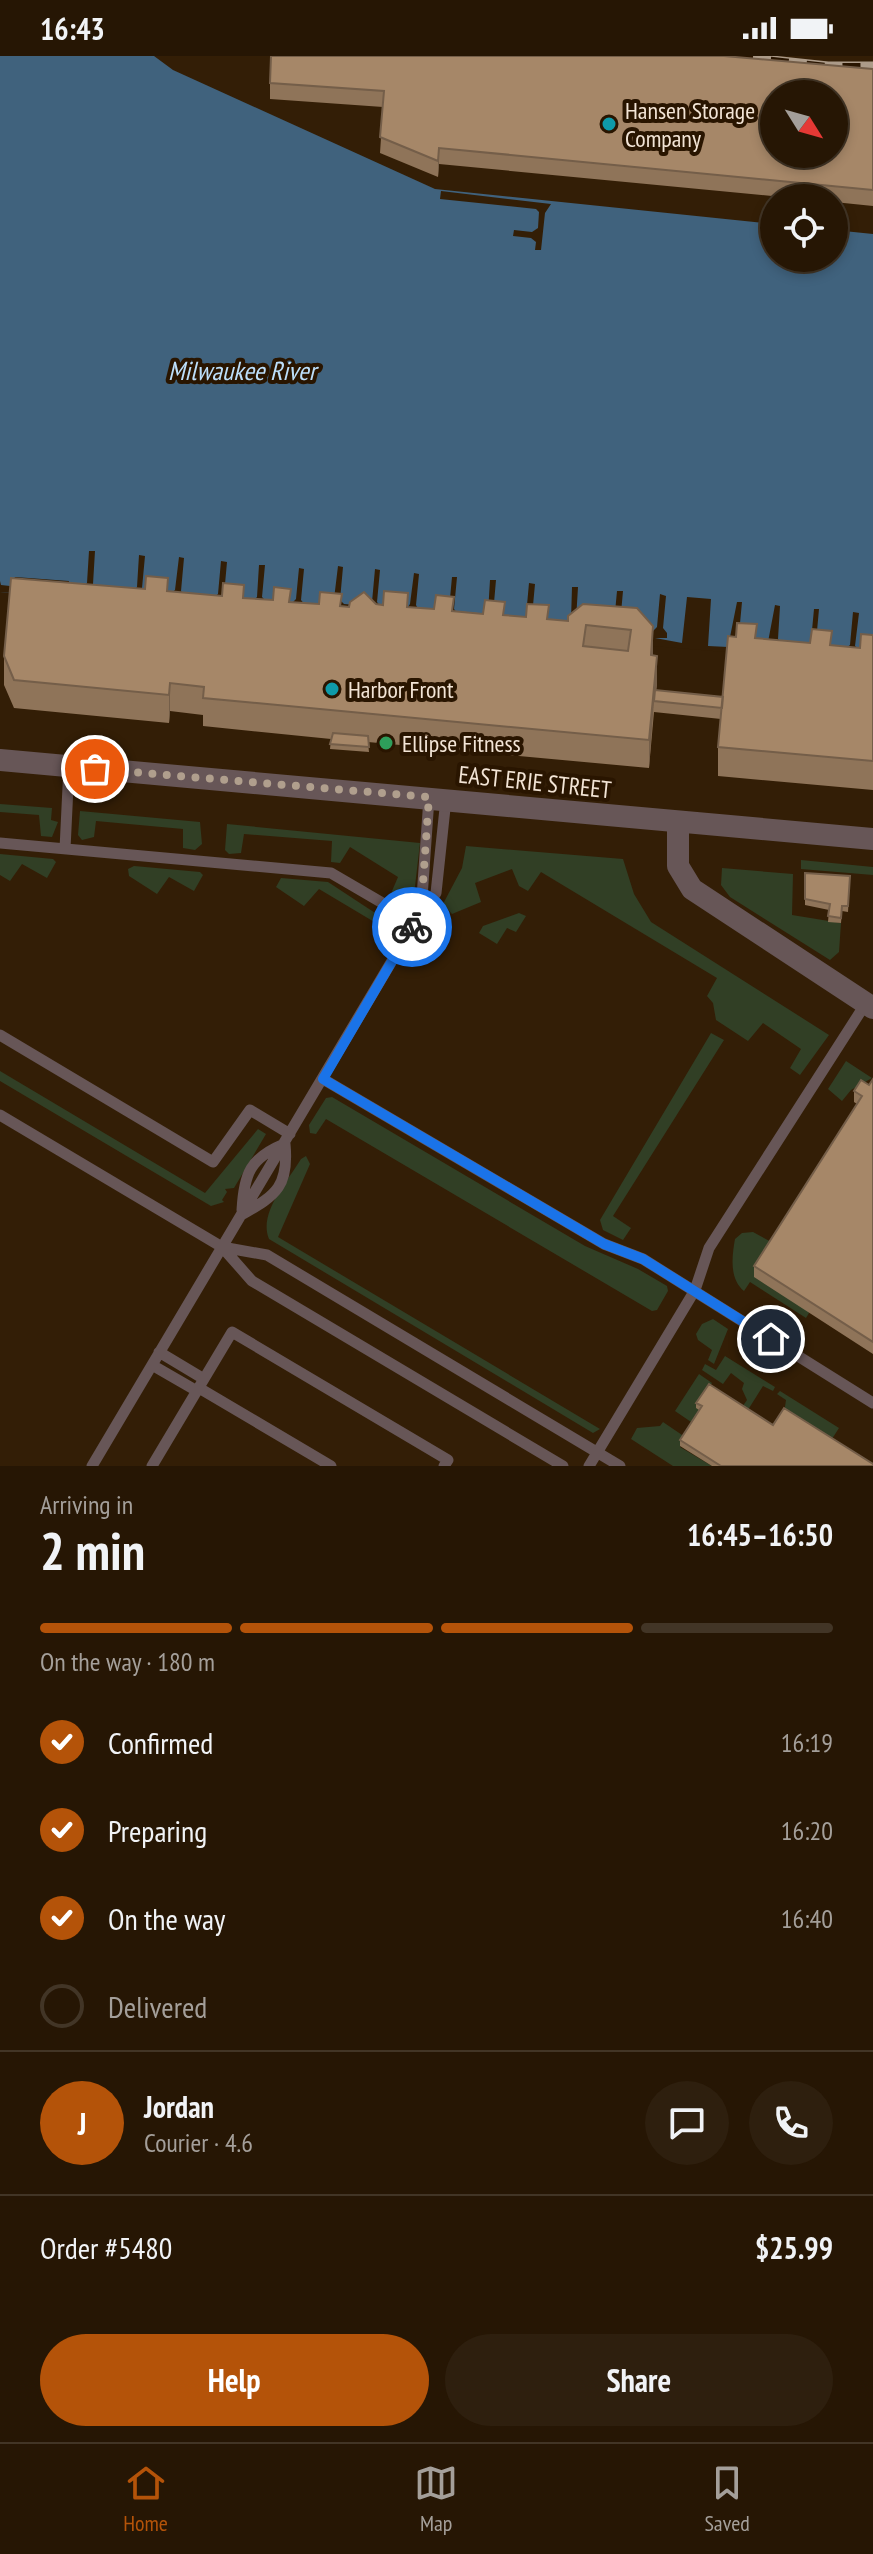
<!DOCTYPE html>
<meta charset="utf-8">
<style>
body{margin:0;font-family:"PT Sans Narrow",sans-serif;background:#2e1f0e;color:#f1f3f6;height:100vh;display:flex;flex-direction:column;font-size:30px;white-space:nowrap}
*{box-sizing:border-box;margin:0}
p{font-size:26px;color:#a49f9a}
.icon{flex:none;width:44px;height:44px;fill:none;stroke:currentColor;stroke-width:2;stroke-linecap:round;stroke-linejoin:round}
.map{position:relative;height:1410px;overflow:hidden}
.drawer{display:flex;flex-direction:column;background:#261604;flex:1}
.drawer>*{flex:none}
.needle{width:52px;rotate:127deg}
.tools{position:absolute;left:760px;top:24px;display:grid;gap:16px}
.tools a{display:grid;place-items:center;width:88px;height:88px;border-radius:50%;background:#261604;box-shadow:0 4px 12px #0003,0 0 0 2px #423526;font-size:40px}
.pin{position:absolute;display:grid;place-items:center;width:68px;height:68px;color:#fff;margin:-34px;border:4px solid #fff;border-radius:50%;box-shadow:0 2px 8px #0007}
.courier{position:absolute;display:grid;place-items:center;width:80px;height:80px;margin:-40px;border:6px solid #1a73e8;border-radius:50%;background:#fff;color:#222;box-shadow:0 2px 10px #0007}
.headline em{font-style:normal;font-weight:600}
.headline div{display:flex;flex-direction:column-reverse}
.headline{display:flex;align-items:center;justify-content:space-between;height:136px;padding:0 40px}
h1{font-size:52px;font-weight:600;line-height:60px}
.bar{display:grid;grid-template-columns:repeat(4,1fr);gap:12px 8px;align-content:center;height:96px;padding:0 40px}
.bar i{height:10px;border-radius:6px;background:#423526}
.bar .current{background:#b45309}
.bar p{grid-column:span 4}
.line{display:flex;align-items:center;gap:20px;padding:0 40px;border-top:2px solid #423526}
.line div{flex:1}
.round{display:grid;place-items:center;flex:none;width:84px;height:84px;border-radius:42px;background:#2e1f0e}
ol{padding:0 40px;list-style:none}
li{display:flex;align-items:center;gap:24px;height:88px}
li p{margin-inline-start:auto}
li .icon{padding:8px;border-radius:50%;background:#b45309;color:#fff;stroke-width:4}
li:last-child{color:#a49f9a}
li i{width:44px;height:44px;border:4px solid #423526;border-radius:50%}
.primary-button{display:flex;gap:16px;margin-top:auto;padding:16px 40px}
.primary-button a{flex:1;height:92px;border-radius:48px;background:#b45309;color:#fff;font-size:32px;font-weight:600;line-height:92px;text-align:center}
.primary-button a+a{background:#2e1f0e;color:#f1f3f6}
.status{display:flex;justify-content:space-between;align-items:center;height:56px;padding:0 40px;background:#261604;direction:ltr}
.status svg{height:22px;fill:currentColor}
.menu{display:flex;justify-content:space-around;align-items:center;height:112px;border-top:2px solid #423526;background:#261604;font-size:22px;color:#a49f9a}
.menu a{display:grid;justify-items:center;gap:4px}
.menu .current{color:#b45309}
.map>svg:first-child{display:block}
.green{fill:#313f25}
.water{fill:#40627d}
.pier{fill:#331e06}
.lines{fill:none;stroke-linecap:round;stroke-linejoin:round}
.lane{stroke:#675657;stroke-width:11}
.street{stroke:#675657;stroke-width:22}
.rail-casing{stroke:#ac9b89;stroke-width:9}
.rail{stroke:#291500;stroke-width:6;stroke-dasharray:18;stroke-linecap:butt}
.wall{fill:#8f7459}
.shaded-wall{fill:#745e49}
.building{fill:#a68768;stroke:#745e49;stroke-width:2;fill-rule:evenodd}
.done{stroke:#b09f8d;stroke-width:8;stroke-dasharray:0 14.4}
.route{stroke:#1a73e8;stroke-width:10}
.culture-dot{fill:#0f9aa8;stroke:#291500;stroke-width:3}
.leisure-dot{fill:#2e9e5b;stroke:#291500;stroke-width:3}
.labels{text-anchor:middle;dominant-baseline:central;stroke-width:8;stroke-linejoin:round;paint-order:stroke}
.poi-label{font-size:24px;fill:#f3e5d6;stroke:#291500;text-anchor:start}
.street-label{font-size:24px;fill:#f3e5d6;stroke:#291500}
.water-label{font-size:26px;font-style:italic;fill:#bcdffa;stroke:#291500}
</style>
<div class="status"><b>16:43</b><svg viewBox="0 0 49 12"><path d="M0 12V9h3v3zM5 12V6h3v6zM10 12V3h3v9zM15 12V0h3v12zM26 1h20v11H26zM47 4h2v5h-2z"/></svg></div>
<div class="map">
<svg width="873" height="1410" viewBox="0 0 873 1410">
<rect width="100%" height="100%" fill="#331e06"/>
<path class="green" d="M0,748L52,752L51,764L58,766L52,781L41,780L39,759L0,756Z
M80,755L200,766L202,788L195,794L183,792V773L96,765L94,781L82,784L78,779Z
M227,768L420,787L414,839L402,847L394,842L392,835L398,821L350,791L340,807L331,806L332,785L244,778L241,797L229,798L225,794Z
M466,790L623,803L634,838L651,866L829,979L800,1019L790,1012L801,993L763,967L748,985L716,964L713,947L707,940L717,922L541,816L528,835L519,830L512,813L475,827L481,846L452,858L443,848L462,812Z
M0,798L53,803L56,806L47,822L22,808L10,825L0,819Z
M801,804L873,811V819L801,813Z
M134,810L200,816L203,819L194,835L169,821L157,838L129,820L128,813Z
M722,812L793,818L792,859L841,867L839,896L830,904L730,841L721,829Z
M281,822L328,826L398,872L381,894L377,889L386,873L319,833L304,850L276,831Z
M519,857L526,860L516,876L507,872L497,888L479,877L483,870Z
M711,977L724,984L613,1160L631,1172L623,1184L603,1174L600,1164Z
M846,1005L872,1022L851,1034L842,1045L828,1033Z
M0,1015L205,1137L258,1073L266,1078L234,1132L225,1133L227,1136L222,1144L224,1146L211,1150L0,1025Z
M332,1041L585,1190L638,1213L667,1230L668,1235L657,1254L652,1255L326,1063L316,1078L310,1077L309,1069L326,1042Z
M306,1100L310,1108L278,1181L600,1373L593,1377L269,1183C258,1157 288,1125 301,1103Z
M753,1176L775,1188L809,1257L806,1262L750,1226L744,1235C729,1223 732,1200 735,1183L742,1177Z
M713,1263L728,1273L714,1308L708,1304L712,1294L698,1284L696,1278L702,1268Z
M725,1300L775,1331L773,1335L763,1330L746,1357L740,1354L747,1344L742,1333L744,1327L731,1317L723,1328L702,1314L705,1308L716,1314Z
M699,1318L712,1327L697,1352L702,1356L694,1368L675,1355Z
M780,1335L839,1372L830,1386L784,1357L786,1344L777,1338Z
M663,1366L685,1381L680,1391L712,1410H673L631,1383L637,1372L660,1370Z"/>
<path class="water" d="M0,0H154L173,14L435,133L774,168V202H834V174L873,178V607L0,536Z"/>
<path class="pier" d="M441,135L551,148L545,157L541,194H535L536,186L531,182L513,180L514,174L532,176L538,172L539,156L536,153L440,143Z
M89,495H95L93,528L98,533L132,536L137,531L139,499L145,500L142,532L146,537L170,538L175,534L179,501L184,502L181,535L184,539L213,542L218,538L221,505L227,506L224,539L252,546L257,541L259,509H265L262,541L267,546L291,548L296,543L299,512L304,513L301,544L305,549L318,551L319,546L330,548L334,543L338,510L343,511L340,544L344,548L367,550L372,546L375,513L380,514L377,546L381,551L406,554L410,548L414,517L419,518L416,549L419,555L449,553L452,521H457L454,553L458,558L483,561L488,557L490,524H496L493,558L522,564L526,560L529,527L535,528L532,560L566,567L571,564L572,531H578L576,564L614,567L617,535H623L620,568L652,576L657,571L660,538L666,540L663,572L667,577V582H655L682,587L687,541L711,543L708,590L728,591L737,546H742L739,578L768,586L775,549L780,550L778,583L783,588L806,590L811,585L814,553H819L816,586L845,593L850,589L853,556L859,557L855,590L860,594L737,597L0,536V525L1,529L10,530L15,521L69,525L68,531L82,532L87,527Z"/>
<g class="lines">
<path class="lane" d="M429,742L421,856L436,837L446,743
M0,787L331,817L415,866
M65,793L69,710
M0,979L213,1106L250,1054L290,1078
M323,1023L604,1188L643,1203L873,1347
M0,1059L222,1191L252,1225L563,1410
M242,1154C244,1118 250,1102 284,1088
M243,1158C277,1139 289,1129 285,1088
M222,1191L267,1199L620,1410
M159,1296L204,1323
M152,1309L197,1335
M199,1332L331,1410
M92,1410L421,856
M152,1410L232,1276L448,1404L444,1410
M589,1410L695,1234L709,1192L866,947"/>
<path class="street" d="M0,704L873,783
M678,766V810L692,833L873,952"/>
<defs>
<path id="rail" d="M735,0L828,10H873"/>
</defs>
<use href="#rail" class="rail-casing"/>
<use href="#rail" class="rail"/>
</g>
<path class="wall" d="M873,13V150L834,146V142H792L439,108L438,121L380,97L383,51L270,43V27Z
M168,535L349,551L376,548L568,565L637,552L653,599L657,628L656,635L723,641L757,583L860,592L873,579V734L718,720V691L721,663L654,656L649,712L368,686L369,696L330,693L331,683L203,670V659L170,655L169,667L14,652L4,629V600Z
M805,817L850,820L848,856L842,855L841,867L828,866L829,854L805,849Z
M873,1023V1298L754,1221V1210L857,1048L854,1046V1035L869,1029Z
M696,1347L773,1369L873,1410H712L680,1390V1384L699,1354L696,1352Z"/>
<path class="shaded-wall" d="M439,92V108L438,121V105Z
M653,570V598L651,627V599Z
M657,600V628L655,645H654L649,712V684Z
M170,627V655L169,667V639Z"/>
<path class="building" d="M271,0H724L873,13V134L439,92L438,105L380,81L384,35L270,27ZM774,38H834V98H774Z
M146,520L168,522L167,535L222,540L223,527L244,529L243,542L273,544L274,531L291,533L289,546L319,548L320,536L342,538L340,550L349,551L350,546L364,536L376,548L383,549L384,535L408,537L407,551L434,553L436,539L454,541L452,555L483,558L485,544L505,546L503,559L526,561L527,548L549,549L547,563L568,565V560L583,548L637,552L653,570L651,599L657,600L649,684L203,642L204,631L170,627L169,639L14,624L4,600L11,522L145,533ZM586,569L631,574L628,595L583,590Z
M737,567L757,568L755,582L810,587L812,573L832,575L830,589L860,592L861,578L873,579V705L718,691L728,580L736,581Z
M655,634L723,641L722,652L654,645Z
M333,677L368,680L369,691L330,688Z
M805,817L850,820L848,850H842L841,862L828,860L830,848L805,843Z
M873,1023V1286L754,1210L862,1040L854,1035L861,1024L869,1029Z
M709,1328L773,1369L784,1352L873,1408V1410H721L680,1384L702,1350L696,1347Z"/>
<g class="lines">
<path class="done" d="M95,713L429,741L421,856L412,871"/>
<path class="route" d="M412,871L323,1023L604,1188L643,1203L771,1283"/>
</g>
<g class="culture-dot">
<circle cx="609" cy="68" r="8"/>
<circle cx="332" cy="633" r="8"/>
</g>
<circle class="leisure-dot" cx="386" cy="687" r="8"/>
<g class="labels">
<g class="poi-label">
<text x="625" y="54">Hansen Storage<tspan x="625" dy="28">Company</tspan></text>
<text x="348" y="633">Harbor Front</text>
<text x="402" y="687">Ellipse Fitness</text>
</g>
<g class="street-label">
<text transform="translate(535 726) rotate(6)">EAST ERIE STREET</text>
</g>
<g class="water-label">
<text x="242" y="314">Milwaukee River</text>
</g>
</g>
</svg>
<div class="tools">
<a><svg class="needle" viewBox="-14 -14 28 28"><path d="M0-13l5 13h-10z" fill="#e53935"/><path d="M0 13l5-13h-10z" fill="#a49f9a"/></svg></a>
<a><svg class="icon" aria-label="locate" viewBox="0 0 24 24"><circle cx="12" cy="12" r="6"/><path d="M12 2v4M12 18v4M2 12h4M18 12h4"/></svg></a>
</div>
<div class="pin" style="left:95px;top:713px;background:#ea580c"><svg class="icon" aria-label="bag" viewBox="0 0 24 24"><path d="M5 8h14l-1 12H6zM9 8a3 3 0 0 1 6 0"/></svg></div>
<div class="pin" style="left:771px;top:1283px;background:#1f2937"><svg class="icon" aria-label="home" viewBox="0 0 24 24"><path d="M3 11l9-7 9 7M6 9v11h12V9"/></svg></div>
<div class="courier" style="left:412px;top:871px"><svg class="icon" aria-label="bike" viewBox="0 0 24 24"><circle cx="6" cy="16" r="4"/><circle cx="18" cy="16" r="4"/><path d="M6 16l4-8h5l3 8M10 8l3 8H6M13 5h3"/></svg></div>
</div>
<section class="drawer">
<div class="headline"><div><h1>2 min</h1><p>Arriving in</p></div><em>16:45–16:50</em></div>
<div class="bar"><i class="current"></i><i class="current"></i><i class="current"></i><i></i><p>On the way · 180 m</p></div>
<ol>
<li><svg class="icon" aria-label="check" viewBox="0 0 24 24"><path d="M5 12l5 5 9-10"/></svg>Confirmed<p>16:19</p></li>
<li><svg class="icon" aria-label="check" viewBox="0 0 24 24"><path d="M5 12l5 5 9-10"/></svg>Preparing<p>16:20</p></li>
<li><svg class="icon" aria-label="check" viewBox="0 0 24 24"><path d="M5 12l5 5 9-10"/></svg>On the way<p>16:40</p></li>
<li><i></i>Delivered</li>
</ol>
<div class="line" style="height:144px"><b class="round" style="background:#b45309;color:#fff">J</b><div><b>Jordan</b><p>Courier · 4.6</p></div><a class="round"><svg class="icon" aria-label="chat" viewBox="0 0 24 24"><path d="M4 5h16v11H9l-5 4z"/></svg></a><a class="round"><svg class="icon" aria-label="phone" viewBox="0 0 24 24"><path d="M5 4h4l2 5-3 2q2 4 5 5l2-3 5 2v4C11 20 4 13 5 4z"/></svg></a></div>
<div class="line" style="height:104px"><div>Order #5480</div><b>$25.99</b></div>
<div class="primary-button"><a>Help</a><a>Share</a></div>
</section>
<nav class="menu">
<a class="current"><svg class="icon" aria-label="home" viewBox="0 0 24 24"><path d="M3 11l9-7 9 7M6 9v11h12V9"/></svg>Home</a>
<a><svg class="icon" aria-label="map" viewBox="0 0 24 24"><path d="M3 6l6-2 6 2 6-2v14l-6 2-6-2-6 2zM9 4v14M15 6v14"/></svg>Map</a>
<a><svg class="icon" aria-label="saved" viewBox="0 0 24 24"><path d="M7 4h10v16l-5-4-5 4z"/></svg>Saved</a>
</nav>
